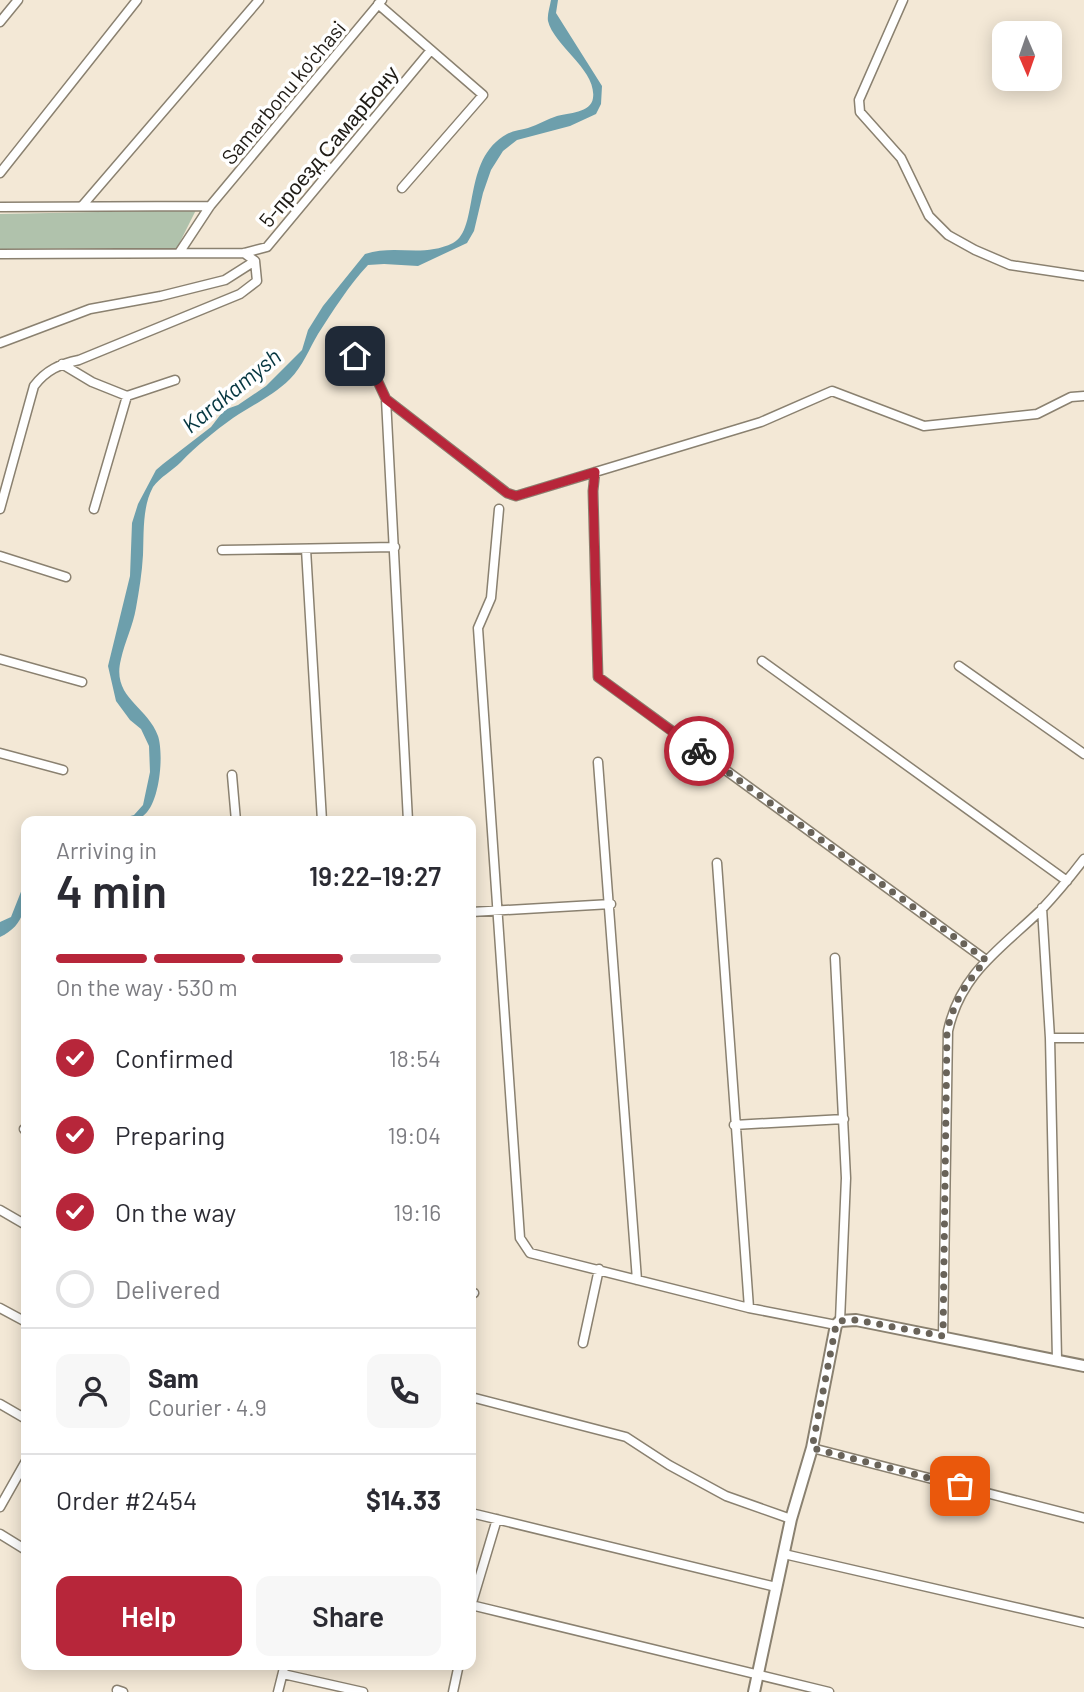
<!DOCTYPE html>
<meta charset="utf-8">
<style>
body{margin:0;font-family:Barlow,sans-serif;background:#f7f7f7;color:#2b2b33;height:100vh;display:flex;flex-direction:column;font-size:26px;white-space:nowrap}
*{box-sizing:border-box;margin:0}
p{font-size:23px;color:#7c7c81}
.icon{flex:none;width:38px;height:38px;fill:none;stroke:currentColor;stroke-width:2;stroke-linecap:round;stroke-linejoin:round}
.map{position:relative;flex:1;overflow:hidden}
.side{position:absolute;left:21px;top:816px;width:455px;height:854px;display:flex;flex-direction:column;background:#fff;border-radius:14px;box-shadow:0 4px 18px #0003}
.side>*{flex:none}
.needle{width:46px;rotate:178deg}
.tools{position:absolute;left:992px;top:21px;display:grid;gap:14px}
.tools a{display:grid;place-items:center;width:70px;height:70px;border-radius:14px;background:#fff;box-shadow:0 4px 18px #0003;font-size:35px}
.pin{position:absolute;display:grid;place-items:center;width:60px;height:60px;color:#fff;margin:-30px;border-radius:14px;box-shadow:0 4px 10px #0006}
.courier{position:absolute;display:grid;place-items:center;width:70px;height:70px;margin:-35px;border:5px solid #b7263a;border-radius:50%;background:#fff;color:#222;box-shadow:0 2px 9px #0007}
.head em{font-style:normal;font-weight:600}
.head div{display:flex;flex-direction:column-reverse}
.head{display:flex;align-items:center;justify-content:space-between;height:119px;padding:0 35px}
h1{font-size:46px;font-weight:600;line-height:52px}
.bar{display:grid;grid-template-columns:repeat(4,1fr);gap:10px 7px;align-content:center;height:84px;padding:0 35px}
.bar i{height:9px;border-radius:5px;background:#e1e1e2}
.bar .on{background:#b7263a}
.bar p{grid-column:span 4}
.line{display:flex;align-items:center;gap:18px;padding:0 35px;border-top:2px solid #e1e1e2}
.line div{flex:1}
.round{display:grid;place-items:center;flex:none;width:74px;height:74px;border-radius:14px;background:#f7f7f7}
ol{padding:0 35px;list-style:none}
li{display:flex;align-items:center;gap:21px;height:77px}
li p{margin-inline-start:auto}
li .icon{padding:7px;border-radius:50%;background:#b7263a;color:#fff;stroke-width:4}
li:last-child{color:#7c7c81}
li i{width:38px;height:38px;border:4px solid #e1e1e2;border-radius:50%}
.button{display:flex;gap:14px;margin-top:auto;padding:14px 35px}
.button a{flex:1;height:80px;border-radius:14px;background:#b7263a;color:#fff;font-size:28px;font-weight:600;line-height:80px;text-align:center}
.button a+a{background:#f7f7f7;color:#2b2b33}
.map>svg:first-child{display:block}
.green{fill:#b0c2ac}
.water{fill:#6d9fac}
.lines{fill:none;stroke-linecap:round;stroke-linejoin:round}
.street-casing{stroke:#8a8170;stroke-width:11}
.secondary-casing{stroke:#8a8170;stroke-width:14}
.street{stroke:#fff;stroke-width:8}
.secondary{stroke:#fff;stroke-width:10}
.done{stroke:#696359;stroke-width:7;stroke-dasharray:0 12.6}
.route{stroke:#b7263a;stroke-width:9}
.labels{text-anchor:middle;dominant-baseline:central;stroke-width:7;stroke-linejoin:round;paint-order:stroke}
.street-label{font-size:21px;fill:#1f1b15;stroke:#fff}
.water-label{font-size:23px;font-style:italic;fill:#053640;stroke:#fff}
</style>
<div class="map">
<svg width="1084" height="1692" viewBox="0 0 1084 1692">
<rect width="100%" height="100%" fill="#f3e8d6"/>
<path class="green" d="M196,210L177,248L0,249V214Z"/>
<path class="water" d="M551,0H558L556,13L602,86L601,104L596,114L570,126L517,140L503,151L491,170L483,193L474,231L467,243L418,266L384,264L368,265C349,285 333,311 318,334C309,349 303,366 290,379C273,396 252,405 233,418C215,431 196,446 181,462C172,471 160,477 153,487C142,507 144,534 143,555C142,573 139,591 136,608C133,626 125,641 121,659C111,698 147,705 158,736C164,754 160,804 143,816C135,823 122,821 112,821L134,815L143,805L150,772L149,746L141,729L130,720L116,701L108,666L130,576L132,523L138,504L156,470L163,464L211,427L224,410L238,405L266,386L302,350L308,330L323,306L365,254C396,244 422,258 453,243C480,229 461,159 507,134C514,130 521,130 528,128C538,125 547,119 557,116C568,113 591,113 593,98C597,70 554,46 548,21C547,15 550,6 551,0Z
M26,879C26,904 26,925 0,937V922L11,917Z"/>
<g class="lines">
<defs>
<path id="street" d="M903,0L859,100L860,112L901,158L929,216L948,235L975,250L1010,265L1084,276
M378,4L483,95L402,188
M0,22L18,0
M0,173L137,0
M82,206L259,0
M0,207L210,206
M179,253L210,206L382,0
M0,254L244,253L267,247L431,50
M337,342L373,371L386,399L507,493L516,496L761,422L832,391L924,426L1037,414L1071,397L1084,396
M0,343L90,309L161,296L225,280L255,261
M62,364L92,382L127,396L175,380
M386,399L408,821
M595,472L593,491L598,677L986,960
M0,509L34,386C46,370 60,364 79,360L240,294L257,281L255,261L244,253
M94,509L127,396
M499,509L491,598L478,628L520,1238L530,1253L749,1308L836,1325
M306,549L322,821
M222,550L395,547
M0,556L66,577
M0,659L82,682
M762,661L1067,881
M959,666L1084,754
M0,753L63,770
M598,762L637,1280
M232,775L236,821
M717,863L749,1308
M1042,908L1050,1038L1057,1359
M471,912L611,904
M835,958L846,1178L840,1321
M1050,1038H1084
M734,1125L844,1119
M24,1129L26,1131
M0,1210L26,1225
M471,1292L474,1293
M0,1308L26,1322
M943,1336L948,1031C961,972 1002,948 1042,909C1057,893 1071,876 1084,859
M583,1343L599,1269
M471,1397L626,1437L669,1465L726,1496L791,1519
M0,1404L26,1419
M812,1448L1084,1518
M0,1507L26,1461
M471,1513L776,1587
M0,1534L26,1550
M784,1554L1084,1623
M471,1605L829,1692
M471,1606L497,1519
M283,1674L363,1692
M117,1690L123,1692
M278,1692L285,1664
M453,1692L459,1664"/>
<path id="secondary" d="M754,1692L791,1519L812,1448L836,1325L840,1321L856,1320L1084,1366"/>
</defs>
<use href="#street" class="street-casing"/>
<use href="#secondary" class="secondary-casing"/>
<use href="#street" class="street"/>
<use href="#secondary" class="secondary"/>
</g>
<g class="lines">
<path class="done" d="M699,751L986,960C965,985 955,999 947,1031L943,1336L856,1320L839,1321L836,1325L812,1448L960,1486"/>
<path class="route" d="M355,356L373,371L386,399L507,493L516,496L595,472L593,491L598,677L699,751"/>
</g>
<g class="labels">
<g class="street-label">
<text transform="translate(283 92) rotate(-50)">Samarbonu ko'chasi</text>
<text transform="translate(328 146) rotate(-50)">5-проезд СамарБону</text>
</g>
<g class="water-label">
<text transform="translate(231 390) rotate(-39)">Karakamysh</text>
</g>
</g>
</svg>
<div class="tools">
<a><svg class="needle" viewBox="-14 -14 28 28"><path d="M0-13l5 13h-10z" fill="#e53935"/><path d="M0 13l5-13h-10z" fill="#7c7c81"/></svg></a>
</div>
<div class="pin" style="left:960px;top:1486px;background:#ea580c"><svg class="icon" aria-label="bag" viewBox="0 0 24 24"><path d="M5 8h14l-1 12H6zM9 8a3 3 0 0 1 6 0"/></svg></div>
<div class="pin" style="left:355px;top:356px;background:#1f2937"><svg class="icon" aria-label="home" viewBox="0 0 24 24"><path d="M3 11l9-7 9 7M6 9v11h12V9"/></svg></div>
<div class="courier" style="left:699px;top:751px"><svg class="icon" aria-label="bike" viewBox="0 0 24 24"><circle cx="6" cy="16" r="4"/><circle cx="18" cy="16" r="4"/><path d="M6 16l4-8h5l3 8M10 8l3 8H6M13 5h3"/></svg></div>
<section class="side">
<div class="head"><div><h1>4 min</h1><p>Arriving in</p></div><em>19:22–19:27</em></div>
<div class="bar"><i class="on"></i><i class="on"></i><i class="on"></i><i></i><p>On the way · 530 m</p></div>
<ol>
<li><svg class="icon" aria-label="check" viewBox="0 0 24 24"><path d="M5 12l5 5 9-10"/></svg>Confirmed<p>18:54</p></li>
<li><svg class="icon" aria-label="check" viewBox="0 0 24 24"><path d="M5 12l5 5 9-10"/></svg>Preparing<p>19:04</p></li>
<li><svg class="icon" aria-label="check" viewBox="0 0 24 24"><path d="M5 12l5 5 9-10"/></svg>On the way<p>19:16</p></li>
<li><i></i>Delivered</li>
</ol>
<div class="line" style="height:126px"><a class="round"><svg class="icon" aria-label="person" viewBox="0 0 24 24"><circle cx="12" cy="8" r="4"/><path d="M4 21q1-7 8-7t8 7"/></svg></a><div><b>Sam</b><p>Courier · 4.9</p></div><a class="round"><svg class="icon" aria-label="phone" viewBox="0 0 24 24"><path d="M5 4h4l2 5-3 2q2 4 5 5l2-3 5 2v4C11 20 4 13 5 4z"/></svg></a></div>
<div class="line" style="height:91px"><div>Order #2454</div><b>$14.33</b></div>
<div class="button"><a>Help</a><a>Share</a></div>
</section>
</div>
